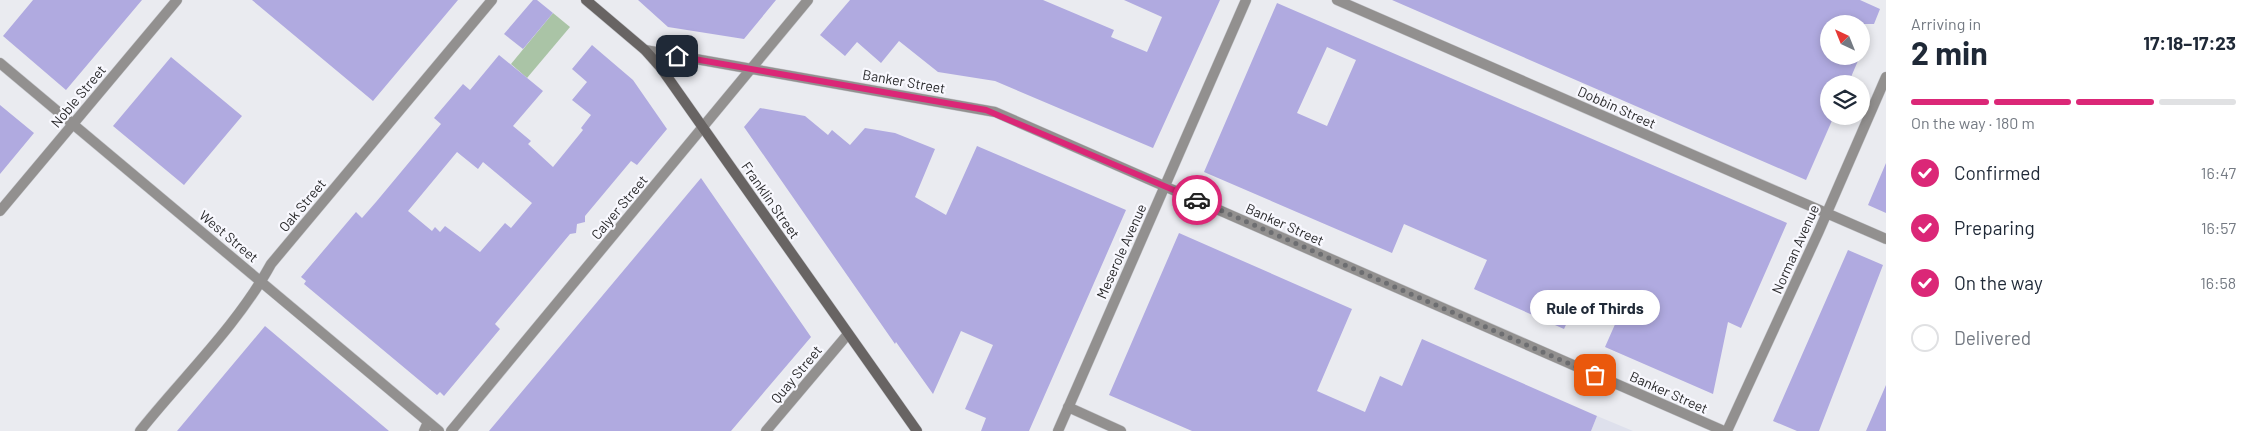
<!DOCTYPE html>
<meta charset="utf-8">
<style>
body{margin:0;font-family:Barlow,sans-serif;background:#f2f2f3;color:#1f2937;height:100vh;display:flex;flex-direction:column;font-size:19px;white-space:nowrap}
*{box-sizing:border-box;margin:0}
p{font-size:16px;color:#747a83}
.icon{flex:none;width:28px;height:28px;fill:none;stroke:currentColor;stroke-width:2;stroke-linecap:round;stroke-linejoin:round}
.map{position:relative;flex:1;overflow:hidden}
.side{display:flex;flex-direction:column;background:#fff;width:375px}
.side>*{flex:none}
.needle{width:32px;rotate:317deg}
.fabs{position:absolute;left:1820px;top:15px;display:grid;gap:10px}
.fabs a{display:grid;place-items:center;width:50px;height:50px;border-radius:50%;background:#fff;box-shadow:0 2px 8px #0003;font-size:25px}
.pin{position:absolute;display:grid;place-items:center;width:42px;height:42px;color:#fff;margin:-21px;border-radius:10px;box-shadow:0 2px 8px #0006}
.courier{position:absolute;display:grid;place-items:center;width:50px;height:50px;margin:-25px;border:4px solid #db2777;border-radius:50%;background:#fff;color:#222;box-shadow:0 1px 6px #0007}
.bubble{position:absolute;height:35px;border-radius:18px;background:#fff;box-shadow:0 2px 8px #0003;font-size:16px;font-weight:700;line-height:35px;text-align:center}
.summary em{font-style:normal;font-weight:700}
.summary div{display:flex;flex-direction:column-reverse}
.summary{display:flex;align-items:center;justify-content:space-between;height:85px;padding:0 25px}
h1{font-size:32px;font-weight:700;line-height:38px}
.bar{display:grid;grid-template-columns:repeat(4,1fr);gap:8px 5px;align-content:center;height:60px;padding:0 25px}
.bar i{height:6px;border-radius:4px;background:#e0e1e3}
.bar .on{background:#db2777}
.bar p{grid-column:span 4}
ol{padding:0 25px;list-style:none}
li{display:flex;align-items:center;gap:15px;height:55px}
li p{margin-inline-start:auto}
li .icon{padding:5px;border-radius:50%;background:#db2777;color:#fff;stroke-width:4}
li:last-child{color:#747a83}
li i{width:28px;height:28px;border:2px solid #e0e1e3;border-radius:50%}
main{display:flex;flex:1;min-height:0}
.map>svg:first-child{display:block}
.built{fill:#dee0ec}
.green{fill:#aac4a6}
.building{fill:#b0aae0;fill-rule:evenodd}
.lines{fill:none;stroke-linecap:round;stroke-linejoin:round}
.street-casing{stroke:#c7c8cd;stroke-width:11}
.secondary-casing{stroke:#c7c8cd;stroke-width:11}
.street{stroke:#92908f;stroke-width:10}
.secondary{stroke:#686463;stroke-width:10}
.done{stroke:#6d6e71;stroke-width:5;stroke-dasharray:0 9}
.route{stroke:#db2777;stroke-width:6}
.labels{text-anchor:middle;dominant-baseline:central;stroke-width:4.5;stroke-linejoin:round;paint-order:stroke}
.street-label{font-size:14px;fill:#2a2a2c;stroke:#f8f8fe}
</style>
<main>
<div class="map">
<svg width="1886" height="431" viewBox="0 0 1886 431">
<rect width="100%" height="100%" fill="#eaebf0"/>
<path class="built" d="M1597,416L1633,431H1591Z"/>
<path class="green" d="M553,13L570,27L527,78L511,64Z"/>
<path class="building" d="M33,0H142L66,90L3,36Z
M252,0H458L373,101Z
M533,0H537L553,13L523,49L504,34Z
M638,0H776L744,39L668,27Z
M850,0H1043L1114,30L1111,37L1147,52L1162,17L1124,0H1220L1153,148L995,81L938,72L899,41L881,63L857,42L845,56L820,35Z
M1392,0H1860L1880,9L1874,24H1829V56H1860L1848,84H1829V116H1834L1806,180Z
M1277,3L1787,223L1741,328L1728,322L1713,394L1605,347L1620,313L1580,295L1564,329L1474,289L1487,260L1404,224L1392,253L1204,172ZM1327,47L1356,60L1327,126L1297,113Z
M592,45L633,80L667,129L637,165L631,161L585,216V222L577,224L576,233L570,234L495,324L500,329L444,396L440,392L437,395L304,284L306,281L301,277L356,212L362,218L376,202L441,124L434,118L463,84L470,90L499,55L543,91L513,126L531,141L528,144L553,167L583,130L581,128L591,115L572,100L587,82L572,69ZM457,152L478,169L483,162L532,203L511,228L505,223L480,252L445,226L440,232L435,227L432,231L408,211Z
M171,57L242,116L184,185L113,126Z
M0,105L34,133L0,174Z
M760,108L805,116L828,135L832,130L850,145L865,128L895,133L935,149L915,197L946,215L977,146L1126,210L1029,431H981L986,418L965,409L993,345L961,331L933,394L896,342L895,344L744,127Z
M1886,163V213L1868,205Z
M701,178L811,337L731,431H489Z
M1179,233L1352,309L1317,391L1365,412L1380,376L1402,386L1422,339L1597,416L1591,431H1192L1109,395Z
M1848,250L1883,265L1819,431H1797L1773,421Z
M265,326L389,431H177Z
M1886,385V431H1866Z"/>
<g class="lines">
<defs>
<path id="street" d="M1337,0L1886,239
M645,50L995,112L1724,431
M0,63L439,431
M0,211L177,0
M1068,407L1121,431
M140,431C184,376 237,326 271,264L492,0
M424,431L428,422
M451,431L808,0
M766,431L848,334
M1058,431L1246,0
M1727,431L1819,231L1886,77"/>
<path id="secondary" d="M586,0L645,50L661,68L917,431"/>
</defs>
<use href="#street" class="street-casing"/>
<use href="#secondary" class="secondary-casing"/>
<use href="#street" class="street"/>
<use href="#secondary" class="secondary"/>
</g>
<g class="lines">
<path class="done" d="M1197,200L1595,375"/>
<path class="route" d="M677,56L986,110L1197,200"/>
</g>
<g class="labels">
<g class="street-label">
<text transform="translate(904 81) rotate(10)">Banker Street</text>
<text transform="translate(78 96) rotate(-50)">Noble Street</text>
<text transform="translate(1617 107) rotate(24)">Dobbin Street</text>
<text transform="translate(771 200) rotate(55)">Franklin Street</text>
<text transform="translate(302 205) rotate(-50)">Oak Street</text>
<text transform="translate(619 207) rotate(-50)">Calyer Street</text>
<text transform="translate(1285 224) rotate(24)">Banker Street</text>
<text transform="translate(229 236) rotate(40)">West Street</text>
<text transform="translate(1795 249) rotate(-66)">Norman Avenue</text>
<text transform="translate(1121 251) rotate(-66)">Meserole Avenue</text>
<text transform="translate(796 374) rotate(-50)">Quay Street</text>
<text transform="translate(1669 392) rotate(24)">Banker Street</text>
</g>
</g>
</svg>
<div class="fabs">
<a><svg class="needle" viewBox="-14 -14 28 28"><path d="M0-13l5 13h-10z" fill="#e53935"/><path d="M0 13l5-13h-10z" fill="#747a83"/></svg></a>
<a><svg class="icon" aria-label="layers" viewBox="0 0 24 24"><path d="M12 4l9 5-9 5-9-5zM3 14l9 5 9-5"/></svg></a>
</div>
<div class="pin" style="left:1595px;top:375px;background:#ea580c"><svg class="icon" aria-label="bag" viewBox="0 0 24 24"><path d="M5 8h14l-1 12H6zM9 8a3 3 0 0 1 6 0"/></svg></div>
<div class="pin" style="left:677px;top:56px;background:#1f2937"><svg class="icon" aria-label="home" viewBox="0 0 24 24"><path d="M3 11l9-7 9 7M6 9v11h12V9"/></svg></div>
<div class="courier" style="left:1197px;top:200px"><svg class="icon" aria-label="car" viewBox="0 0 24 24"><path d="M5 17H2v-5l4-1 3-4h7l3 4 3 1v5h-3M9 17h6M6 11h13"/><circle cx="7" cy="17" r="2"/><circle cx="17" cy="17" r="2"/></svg></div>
<div class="bubble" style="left:1530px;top:290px;width:130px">Rule of Thirds</div>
</div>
<section class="side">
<div class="summary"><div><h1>2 min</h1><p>Arriving in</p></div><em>17:18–17:23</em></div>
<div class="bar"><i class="on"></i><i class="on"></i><i class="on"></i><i></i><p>On the way · 180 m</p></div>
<ol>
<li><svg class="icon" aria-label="check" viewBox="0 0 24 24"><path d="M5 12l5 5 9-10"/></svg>Confirmed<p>16:47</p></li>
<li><svg class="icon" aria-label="check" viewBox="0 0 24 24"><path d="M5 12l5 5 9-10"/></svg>Preparing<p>16:57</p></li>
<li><svg class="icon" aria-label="check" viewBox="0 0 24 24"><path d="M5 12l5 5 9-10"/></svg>On the way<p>16:58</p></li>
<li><i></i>Delivered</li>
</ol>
</section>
</main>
